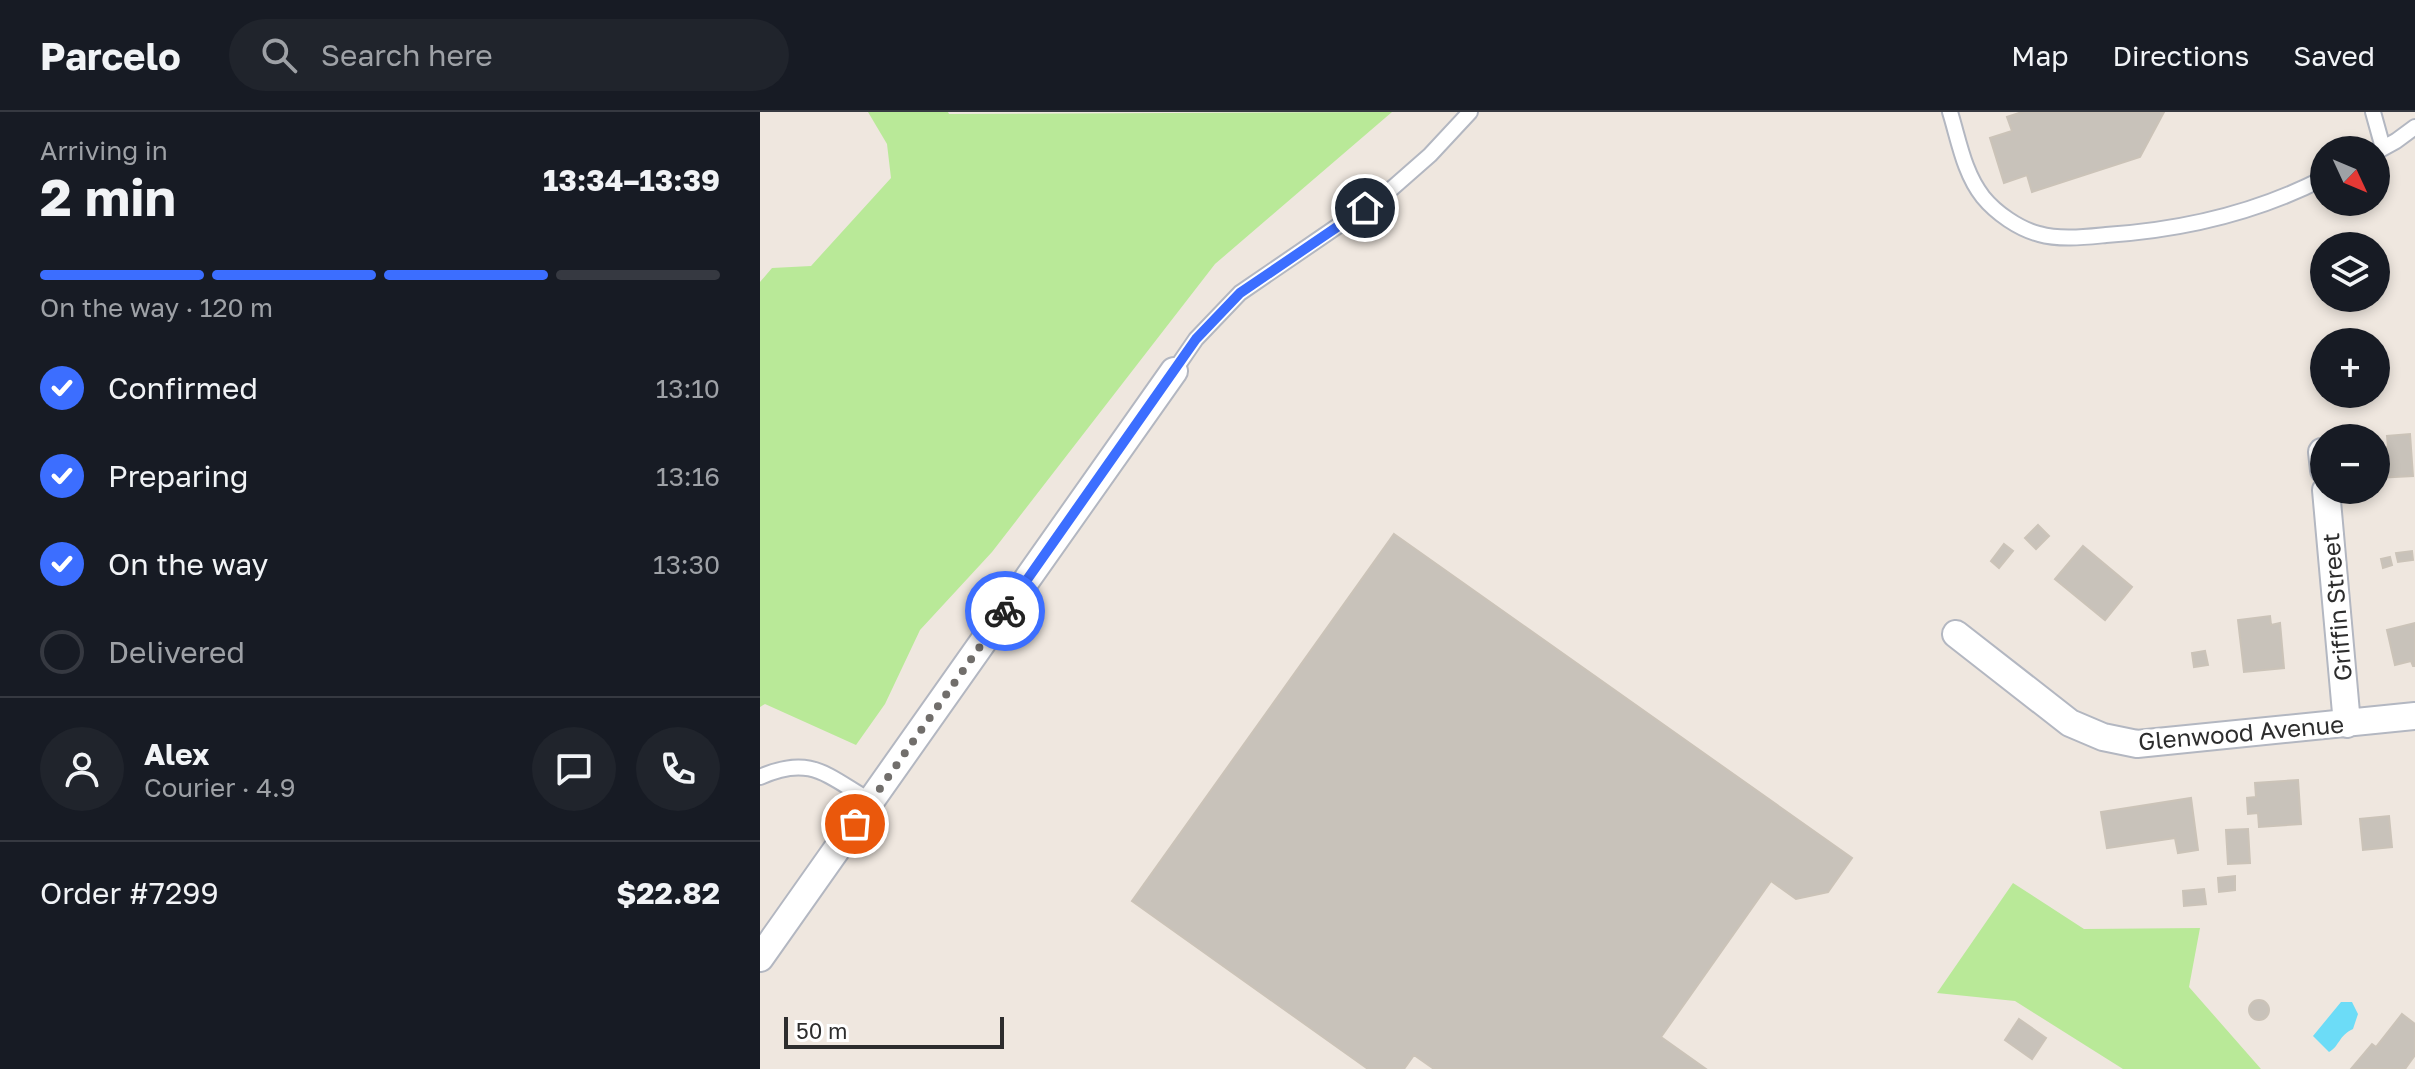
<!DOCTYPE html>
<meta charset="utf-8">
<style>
body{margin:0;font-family:"Golos Text",sans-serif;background:#20242c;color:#f1f3f6;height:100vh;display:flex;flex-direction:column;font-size:30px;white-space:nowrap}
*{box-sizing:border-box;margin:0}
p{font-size:26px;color:#9ea1a6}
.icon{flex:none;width:44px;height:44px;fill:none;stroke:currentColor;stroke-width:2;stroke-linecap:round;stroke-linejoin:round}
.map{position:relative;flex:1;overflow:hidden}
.sheet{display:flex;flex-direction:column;background:#171b24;width:760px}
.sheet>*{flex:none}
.needle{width:52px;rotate:134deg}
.fabs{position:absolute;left:1550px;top:24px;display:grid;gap:16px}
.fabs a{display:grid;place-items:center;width:80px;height:80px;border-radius:50%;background:#171b24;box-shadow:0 4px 12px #0003;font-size:40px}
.scale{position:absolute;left:24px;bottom:20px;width:220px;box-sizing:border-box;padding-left:8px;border:4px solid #2d2d2d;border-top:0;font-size:22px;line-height:28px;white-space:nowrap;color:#2d2d2d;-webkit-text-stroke:6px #fff;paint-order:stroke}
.pin{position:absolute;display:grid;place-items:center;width:68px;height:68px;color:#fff;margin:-34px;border:4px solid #fff;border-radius:50%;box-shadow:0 2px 8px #0007}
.courier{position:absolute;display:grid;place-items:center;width:80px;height:80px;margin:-40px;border:6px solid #3c6eff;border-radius:50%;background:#fff;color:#222;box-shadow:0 2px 10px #0007}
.overview em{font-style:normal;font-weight:700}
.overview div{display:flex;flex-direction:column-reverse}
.overview{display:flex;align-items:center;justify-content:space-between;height:136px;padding:0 40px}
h1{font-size:52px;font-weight:700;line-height:60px}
.bar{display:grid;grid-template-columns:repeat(4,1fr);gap:12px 8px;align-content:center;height:96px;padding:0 40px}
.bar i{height:10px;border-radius:6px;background:#363941}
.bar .selected{background:#3c6eff}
.bar p{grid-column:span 4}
.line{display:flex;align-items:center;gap:20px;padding:0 40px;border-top:2px solid #363941}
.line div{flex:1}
.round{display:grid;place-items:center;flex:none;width:84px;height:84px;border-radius:42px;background:#20242c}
ol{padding:0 40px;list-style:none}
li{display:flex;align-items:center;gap:24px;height:88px}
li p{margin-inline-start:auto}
li .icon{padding:8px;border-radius:50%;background:#3c6eff;color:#fff;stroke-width:4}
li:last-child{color:#9ea1a6}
li i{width:44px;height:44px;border:4px solid #363941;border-radius:50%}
header{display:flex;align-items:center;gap:48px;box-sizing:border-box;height:112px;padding:0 40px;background:#171b24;border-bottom:2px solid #363941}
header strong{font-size:38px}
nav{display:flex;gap:44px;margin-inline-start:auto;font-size:28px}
.search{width:560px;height:72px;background:#20242c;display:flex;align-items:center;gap:20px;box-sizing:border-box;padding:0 28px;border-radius:44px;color:#9ea1a6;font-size:30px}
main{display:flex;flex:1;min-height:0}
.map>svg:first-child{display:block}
.green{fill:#b9e998}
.water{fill:#6cdcf7}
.building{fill:#c8c2ba;stroke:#cbc3b8;stroke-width:2}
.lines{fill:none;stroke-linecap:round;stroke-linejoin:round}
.lane-casing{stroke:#b3b7c1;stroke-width:18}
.street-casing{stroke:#b3b7c1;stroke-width:30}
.lane{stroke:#fff;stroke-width:14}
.street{stroke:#fff;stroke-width:26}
.done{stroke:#716e6b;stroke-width:8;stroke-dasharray:0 14.4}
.route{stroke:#3c6eff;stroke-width:10}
.labels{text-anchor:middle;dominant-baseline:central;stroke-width:7;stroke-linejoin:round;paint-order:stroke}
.street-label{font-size:24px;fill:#2d2d2d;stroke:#fff}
</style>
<header>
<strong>Parcelo</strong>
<div class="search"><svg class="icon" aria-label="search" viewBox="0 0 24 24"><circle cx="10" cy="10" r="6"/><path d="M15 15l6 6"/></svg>Search here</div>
<nav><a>Map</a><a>Directions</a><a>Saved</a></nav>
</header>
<main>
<section class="sheet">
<div class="overview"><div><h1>2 min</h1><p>Arriving in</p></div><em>13:34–13:39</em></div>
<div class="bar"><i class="selected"></i><i class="selected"></i><i class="selected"></i><i></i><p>On the way · 120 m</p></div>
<ol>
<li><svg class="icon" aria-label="check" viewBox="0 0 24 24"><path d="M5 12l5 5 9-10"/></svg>Confirmed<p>13:10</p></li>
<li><svg class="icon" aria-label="check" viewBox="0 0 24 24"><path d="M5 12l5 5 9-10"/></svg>Preparing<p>13:16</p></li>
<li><svg class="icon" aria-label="check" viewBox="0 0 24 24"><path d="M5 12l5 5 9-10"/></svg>On the way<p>13:30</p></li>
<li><i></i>Delivered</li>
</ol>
<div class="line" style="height:144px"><a class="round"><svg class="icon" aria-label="person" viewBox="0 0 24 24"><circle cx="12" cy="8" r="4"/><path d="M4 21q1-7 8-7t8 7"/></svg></a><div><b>Alex</b><p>Courier · 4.9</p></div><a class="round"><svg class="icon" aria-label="chat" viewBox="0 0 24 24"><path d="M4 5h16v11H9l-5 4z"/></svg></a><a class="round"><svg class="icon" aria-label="phone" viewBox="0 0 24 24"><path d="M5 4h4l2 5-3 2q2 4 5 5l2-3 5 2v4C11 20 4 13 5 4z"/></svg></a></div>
<div class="line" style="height:104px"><div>Order #7299</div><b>$22.82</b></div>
</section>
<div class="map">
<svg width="1655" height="957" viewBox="0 0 1655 957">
<rect width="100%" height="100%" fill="#efe7df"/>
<path class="green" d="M108,0H188L189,2L632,0L455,152L232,440L160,518L125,592L96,633L5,592L0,595V170L12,156L51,154L131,66L127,32Z
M1253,771L1324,817L1440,816L1429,875L1501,957H1363L1255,889L1177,881Z"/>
<path class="water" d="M1581,890H1592L1598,902L1593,917C1579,923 1579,935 1569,940L1553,924Z"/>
<path class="building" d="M1262,0H1404L1380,45L1272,80L1267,63L1244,71L1230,26L1252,19L1247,5Z
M1650,322L1653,364L1616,366V336L1628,335L1627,324Z
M1278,413L1289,424L1276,437L1265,426Z
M634,422L1092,746L1068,780L1036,787L1011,769L901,925L946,957H674L654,943L644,957H608L372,789Z
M1244,432L1253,439L1239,456L1231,449Z
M1323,434L1372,475L1345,508L1295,467Z
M1652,439L1653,448L1638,450L1636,441Z
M1630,445L1632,453L1623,456L1621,447Z
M1510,504L1511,513L1520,511L1524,556L1484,560L1478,508Z
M1655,511V554H1653L1651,549L1635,553L1627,518Z
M1445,539L1448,553L1434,555L1432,541Z
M1538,668L1541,712L1499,715L1498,701L1488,702L1487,686L1496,685L1495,671Z
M1431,686L1438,738L1418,741L1415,726L1347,736L1341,700Z
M1629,704L1632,735L1603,738L1600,707Z
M1488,717L1490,751L1468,752L1466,718Z
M1475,764V778L1459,780L1458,766Z
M1444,777L1446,792L1424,794L1423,779Z
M1489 898a10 10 0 1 1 20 0a10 10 0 1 1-20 0Z
M1642,902L1655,912V943L1645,957H1591L1612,932L1616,935Z
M1259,907L1286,926L1272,947L1245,928Z"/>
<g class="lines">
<defs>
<path id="lane" d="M1190,0C1199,29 1204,61 1223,85C1236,101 1259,117 1279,122C1300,128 1325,125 1346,123C1422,118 1496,101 1564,66
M1613,0L1623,36
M1616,40L1636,29L1655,15
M414,259L436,227L480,181L629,79L670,43L710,0
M0,665C51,642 67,664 111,689"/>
<path id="street" d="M1562,340L1564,358
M1566,378L1587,612
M1196,522L1310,611L1343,625L1377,632L1655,604
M0,846L414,259"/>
</defs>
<use href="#lane" class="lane-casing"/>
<use href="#street" class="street-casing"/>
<use href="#lane" class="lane"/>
<use href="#street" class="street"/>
</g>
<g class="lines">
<path class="done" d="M95,712L245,499"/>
<path class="route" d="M245,499L436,227L480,181L605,96"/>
</g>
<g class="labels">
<g class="street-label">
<text transform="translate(1576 495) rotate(-95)">Griffin Street</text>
<text transform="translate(1481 620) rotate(-5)">Glenwood Avenue</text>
</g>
</g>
</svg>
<div class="fabs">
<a><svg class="needle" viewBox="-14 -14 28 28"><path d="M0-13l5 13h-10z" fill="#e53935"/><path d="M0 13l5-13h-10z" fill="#9ea1a6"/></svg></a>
<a><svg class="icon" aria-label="layers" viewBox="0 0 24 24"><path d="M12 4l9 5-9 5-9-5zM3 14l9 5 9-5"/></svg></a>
<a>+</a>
<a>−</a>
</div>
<div class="scale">50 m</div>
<div class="pin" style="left:95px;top:712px;background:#ea580c"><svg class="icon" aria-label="bag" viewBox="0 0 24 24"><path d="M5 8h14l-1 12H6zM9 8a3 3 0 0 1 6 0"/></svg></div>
<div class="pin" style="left:605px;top:96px;background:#1f2937"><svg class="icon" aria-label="home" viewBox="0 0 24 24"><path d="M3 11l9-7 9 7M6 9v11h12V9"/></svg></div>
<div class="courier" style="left:245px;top:499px"><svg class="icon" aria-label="bike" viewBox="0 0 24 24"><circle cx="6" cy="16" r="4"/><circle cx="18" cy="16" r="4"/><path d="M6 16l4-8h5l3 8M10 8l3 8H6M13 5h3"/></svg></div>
</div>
</main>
